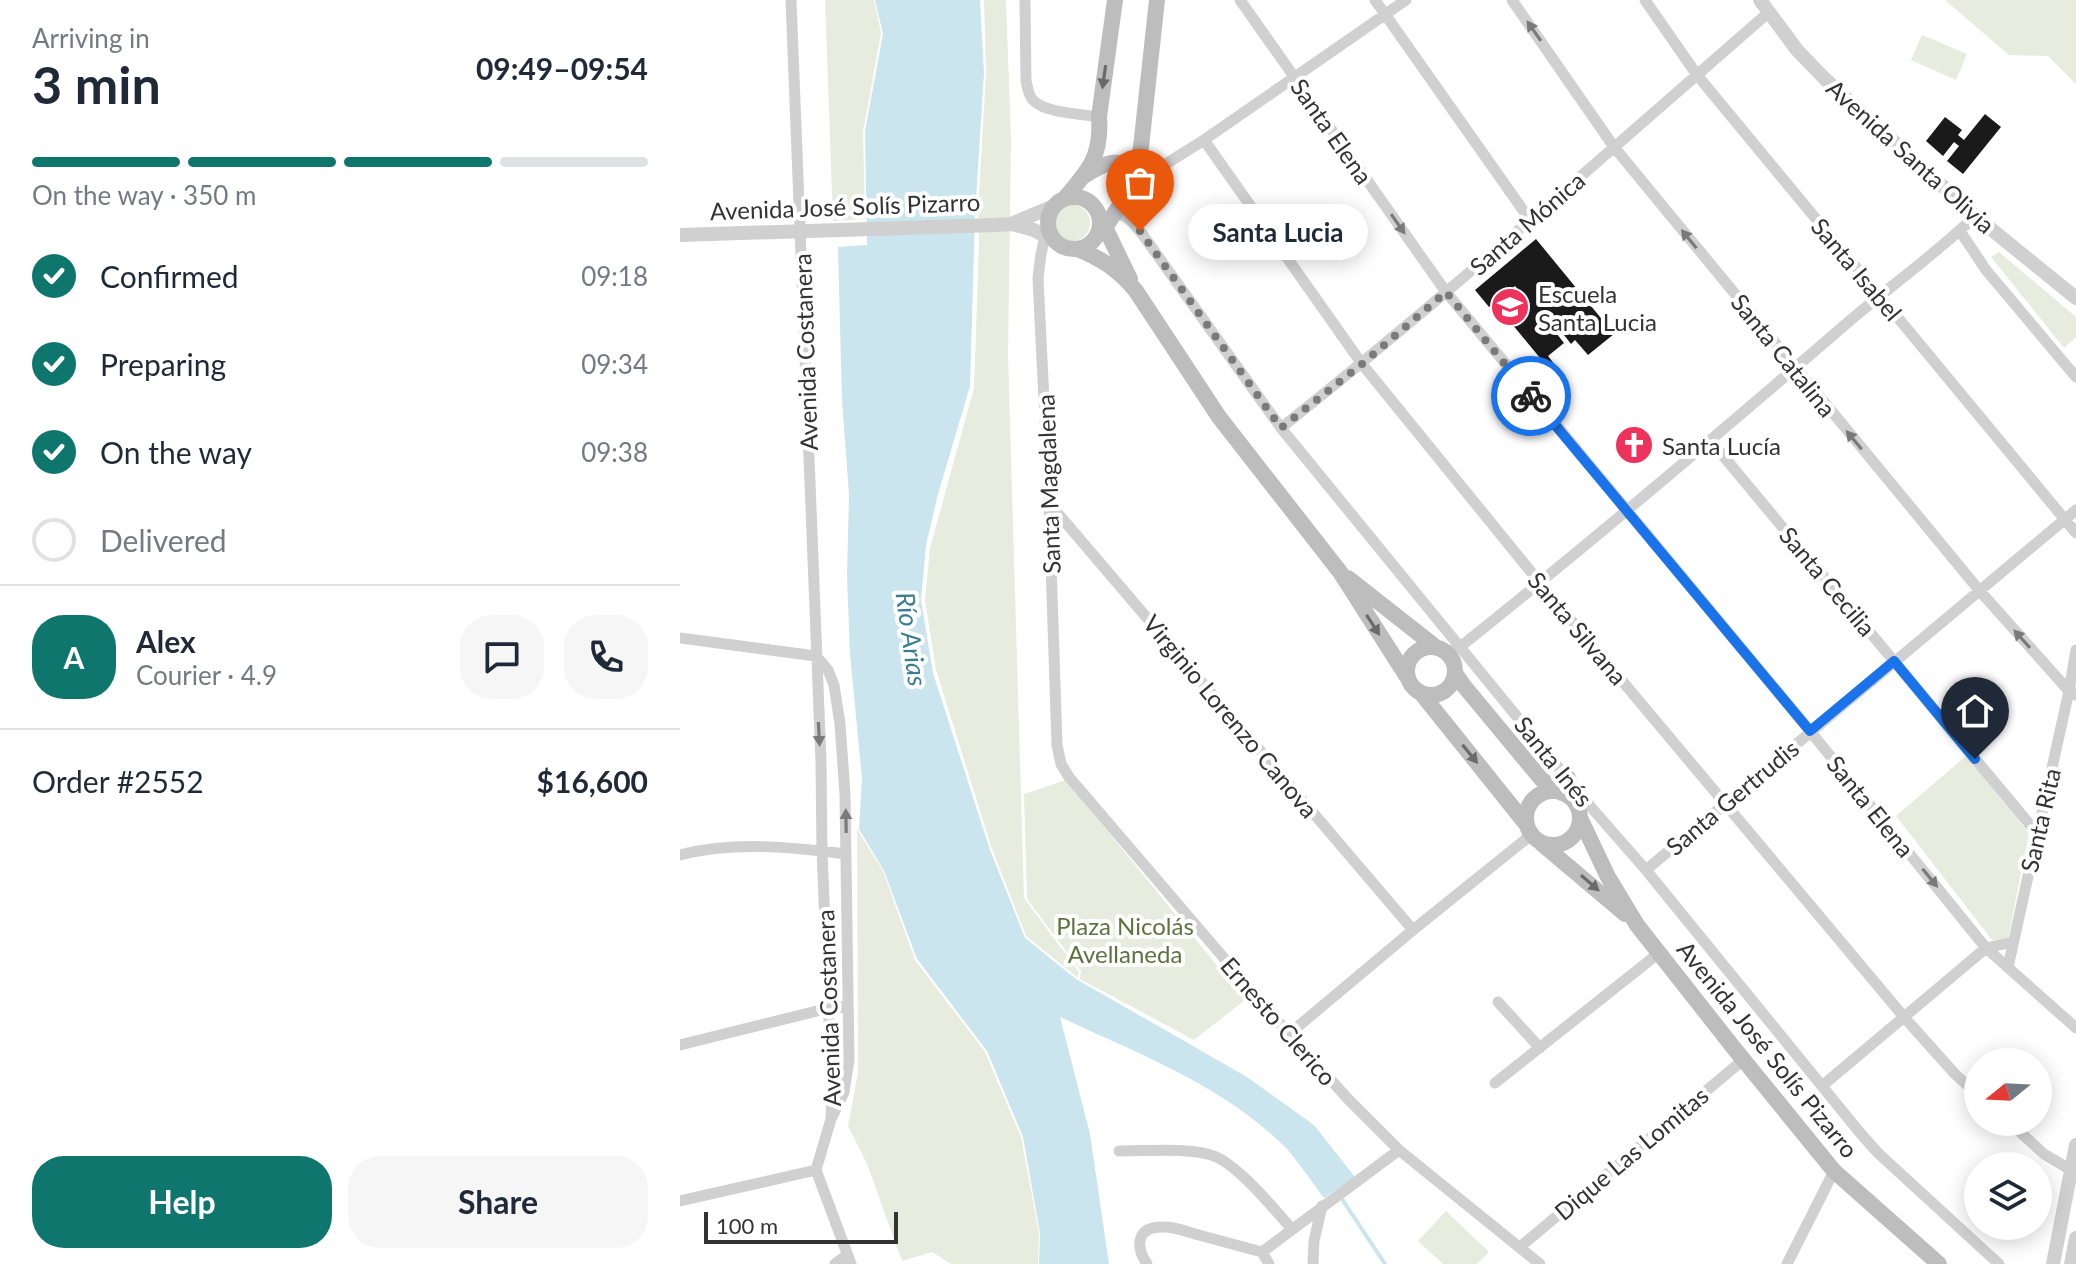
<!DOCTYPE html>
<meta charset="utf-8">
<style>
body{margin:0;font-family:Lato,sans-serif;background:#f6f6f7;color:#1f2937;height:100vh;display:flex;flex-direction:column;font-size:30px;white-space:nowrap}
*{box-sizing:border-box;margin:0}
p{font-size:26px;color:#747a83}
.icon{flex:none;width:44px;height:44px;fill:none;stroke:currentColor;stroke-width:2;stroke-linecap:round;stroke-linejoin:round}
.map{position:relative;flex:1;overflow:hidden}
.side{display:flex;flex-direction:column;background:#fff;width:680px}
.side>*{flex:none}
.needle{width:52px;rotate:252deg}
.tools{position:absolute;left:1284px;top:1048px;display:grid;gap:16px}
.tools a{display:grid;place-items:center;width:88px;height:88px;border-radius:50%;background:#fff;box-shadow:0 4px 20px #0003;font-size:40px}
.scale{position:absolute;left:24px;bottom:20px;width:194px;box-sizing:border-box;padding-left:8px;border:4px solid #333;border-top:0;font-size:22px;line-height:28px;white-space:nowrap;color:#333;-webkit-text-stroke:6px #fff;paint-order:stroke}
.pin{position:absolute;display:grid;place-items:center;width:68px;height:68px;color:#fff;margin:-82px -34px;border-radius:50% 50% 50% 0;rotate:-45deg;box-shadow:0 0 8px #0007}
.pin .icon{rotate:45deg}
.courier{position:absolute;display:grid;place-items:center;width:80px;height:80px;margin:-40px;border:6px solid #1a73e8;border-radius:50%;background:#fff;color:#222;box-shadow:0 2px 10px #0007}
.bubble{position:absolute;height:56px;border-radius:28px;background:#fff;box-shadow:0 4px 20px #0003;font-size:26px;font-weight:700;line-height:56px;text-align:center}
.headline em{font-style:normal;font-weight:700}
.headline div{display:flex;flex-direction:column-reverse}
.headline{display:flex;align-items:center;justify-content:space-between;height:136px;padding:0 32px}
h1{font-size:52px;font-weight:700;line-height:60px}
.bar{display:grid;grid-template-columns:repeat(4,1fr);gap:12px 8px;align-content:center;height:96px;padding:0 32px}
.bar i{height:10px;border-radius:6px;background:#e0e1e3}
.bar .on{background:#0f766e}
.bar p{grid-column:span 4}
.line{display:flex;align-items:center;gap:20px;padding:0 32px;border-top:2px solid #e0e1e3}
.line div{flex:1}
.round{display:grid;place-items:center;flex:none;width:84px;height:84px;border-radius:32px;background:#f6f6f7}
ol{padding:0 32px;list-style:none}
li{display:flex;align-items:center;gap:24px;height:88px}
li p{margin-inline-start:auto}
li .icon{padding:8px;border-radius:50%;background:#0f766e;color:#fff;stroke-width:4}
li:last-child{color:#747a83}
li i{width:44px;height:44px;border:4px solid #e0e1e3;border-radius:50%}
.primary-button{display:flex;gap:16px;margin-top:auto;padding:16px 32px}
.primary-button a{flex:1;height:92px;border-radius:32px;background:#0f766e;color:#fff;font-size:32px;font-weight:700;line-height:92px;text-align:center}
.primary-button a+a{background:#f6f6f7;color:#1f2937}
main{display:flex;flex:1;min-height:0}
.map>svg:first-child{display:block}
.green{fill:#e8ecde}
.water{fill:#cae5ed}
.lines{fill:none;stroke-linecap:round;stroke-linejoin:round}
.stream{stroke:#cae5ed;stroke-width:4}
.building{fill:#1a1a1a}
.minor{stroke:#d0d0d0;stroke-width:11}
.tertiary{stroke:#d0d0d0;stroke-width:14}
.secondary{stroke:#bdbdbd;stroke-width:16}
.oneway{fill:#7a7a7a}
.oneway2{fill:#6a6a6a}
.done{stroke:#7a7a7a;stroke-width:8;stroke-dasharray:0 14.4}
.route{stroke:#1a73e8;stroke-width:10}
.labels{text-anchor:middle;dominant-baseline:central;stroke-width:8;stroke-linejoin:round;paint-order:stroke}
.street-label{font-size:24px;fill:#333;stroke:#fff}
.poi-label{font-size:24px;fill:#333;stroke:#fff;text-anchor:start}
.park-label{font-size:24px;fill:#5d723d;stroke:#fff}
.water-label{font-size:26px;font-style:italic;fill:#3a7d93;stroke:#fff}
</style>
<main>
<section class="side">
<div class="headline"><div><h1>3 min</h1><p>Arriving in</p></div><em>09:49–09:54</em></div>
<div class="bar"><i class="on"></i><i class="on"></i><i class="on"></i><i></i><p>On the way · 350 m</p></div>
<ol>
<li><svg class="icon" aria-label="check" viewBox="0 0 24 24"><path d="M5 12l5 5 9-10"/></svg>Confirmed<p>09:18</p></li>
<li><svg class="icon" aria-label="check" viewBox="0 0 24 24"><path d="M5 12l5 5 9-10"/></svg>Preparing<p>09:34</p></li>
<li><svg class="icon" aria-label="check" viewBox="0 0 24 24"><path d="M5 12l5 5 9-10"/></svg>On the way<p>09:38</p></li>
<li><i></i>Delivered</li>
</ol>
<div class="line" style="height:144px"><b class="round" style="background:#0f766e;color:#fff">A</b><div><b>Alex</b><p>Courier · 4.9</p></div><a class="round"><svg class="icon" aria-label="chat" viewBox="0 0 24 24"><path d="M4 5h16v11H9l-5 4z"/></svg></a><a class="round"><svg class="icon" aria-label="phone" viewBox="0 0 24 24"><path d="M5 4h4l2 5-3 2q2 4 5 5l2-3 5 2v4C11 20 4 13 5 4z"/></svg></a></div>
<div class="line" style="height:104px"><div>Order #2552</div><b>$16,600</b></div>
<div class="primary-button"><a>Help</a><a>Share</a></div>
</section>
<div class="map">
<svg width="1396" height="1264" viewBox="0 0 1396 1264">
<rect width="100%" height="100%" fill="#fff"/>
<path class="green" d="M145,0H194L201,33L183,132L185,219L153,221Z
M304,0H326L331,140L328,355L344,898L399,972L398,978L346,936L311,846L256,670L245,600L250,548L294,388L299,242L298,213L306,73Z
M1265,0H1396V84L1368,56L1329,55Z
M1242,35L1287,54L1276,80L1231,60Z
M374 223a18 18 0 1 1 36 0a18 18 0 1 1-36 0Z
M1319,252L1396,317V337L1384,348L1311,257Z
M1286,756L1349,833L1328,939L1312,940L1216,816Z
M386,780L565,1000L514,1040L400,979L401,971L347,899L344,794Z
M177,829L203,871L235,960L305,1052L341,1137L359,1233L358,1264H271L252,1252L222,1261L187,1164L168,1126L178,1073Z
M766,1211L809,1252L797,1264H763L738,1241Z"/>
<path class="water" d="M195,0H300L304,73L295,215L290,386L258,494L246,545L241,600L253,673L310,850L345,938L396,979L567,1077L634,1125L675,1177L644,1198C632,1182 620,1164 607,1149C545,1086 459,1054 380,1017L410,1134L429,1264H359L360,1233L343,1137L307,1051L237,959L204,871L179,829L182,779L170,654L167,576L169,494L162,401L158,247L187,245L185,131L203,34Z"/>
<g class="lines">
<path class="stream" d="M660,1196L705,1264"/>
</g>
<path class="building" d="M1305,114L1321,127L1283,174L1267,161L1279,146L1274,142L1263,156L1246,141L1265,117L1282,130L1278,135L1284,140Z
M856,239L934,334L908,355L895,340L891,344L884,335L890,330L883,321L873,329L884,343L868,356L879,370L874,375L827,318L848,301L835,286L809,307L795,290Z"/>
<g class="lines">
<path class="minor" d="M111,0L141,762L142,851L152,1093L151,1119
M345,0L346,81C348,88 348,95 353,100C364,113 402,114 419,117
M560,0L766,292L1130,731L1306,948L1396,1028
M695,0L850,220
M832,0L934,147L1299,590L1389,691L1396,695
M965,0L1017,75L1396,533
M524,140L682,364L860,583L1224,1017L1275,1074L1298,1095
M433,214C446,213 452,222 460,231L601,428L910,806L966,870L1181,1134L1198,1153L1319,1264
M368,224L361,254L358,278L369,503L377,745L381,764L389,777L609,1034L669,1100L719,1150L860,1264
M458,225L452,205L454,184L524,140L726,0
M1280,231L1306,270L1396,377
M601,428C768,295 927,153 1088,13
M1030,440L1356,832
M369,503L733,930
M0,638L136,656
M766,652L780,647C909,544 1034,438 1159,330C1203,291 1253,257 1295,216
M137,657L148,670L154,685L160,724L165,794L169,1060L164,1092L151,1119L136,1170L171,1264
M0,855C53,841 112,847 166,854
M966,870L1396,510
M1328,967L1389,691L1396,650
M818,1002L860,1048
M609,1034L733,930L851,835
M0,1045L149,1008L168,1006
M815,1083L979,953
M1142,1086L1306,948L1333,942
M1329,1122L1364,1154L1391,1170
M439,1151C465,1151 511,1147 534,1156C558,1165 594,1209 612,1229
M0,1201L136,1170
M840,1247L1063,1060
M582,1252L719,1150
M155,1264L167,1255
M467,1264C454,1244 458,1226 484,1227C495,1227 505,1231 515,1234C537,1240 559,1246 582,1252L589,1264
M633,1264L634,1241L642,1206
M1107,1264L1154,1171"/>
<path class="tertiary" d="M1080,0L1117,50L1145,79L1295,216L1396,298
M332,224L354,230L378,243
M0,235L316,225L331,224L374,206
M1373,1264L1396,1145
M1391,1264L1396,1238"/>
<path class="secondary" d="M404,176C425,163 445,151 453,183
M368 223a26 26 0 1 1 52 0a26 26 0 1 1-52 0Z
M384,199C409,170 422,156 419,117L435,0
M422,221L450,279
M417,235L426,226L454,184L461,147L477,0
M398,249C422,259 439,270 456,291L539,417L660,572L727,677
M668,578L757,648
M727 671a24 24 0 1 1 48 0a24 24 0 1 1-48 0Z
M775,673L784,686L862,780L882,793
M741,693L846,824
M888,778L891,798
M846 818a27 27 0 1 1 54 0a27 27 0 1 1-54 0Z
M900,818L928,877L957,925L1053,1047L1154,1171L1259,1264
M862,844L945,914"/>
</g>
<defs><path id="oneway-solid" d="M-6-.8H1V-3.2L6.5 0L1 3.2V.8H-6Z" transform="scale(2)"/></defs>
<g class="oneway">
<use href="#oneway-solid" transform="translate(854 31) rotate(-125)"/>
<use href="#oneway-solid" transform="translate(718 224) rotate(55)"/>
<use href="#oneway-solid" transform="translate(1009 239) rotate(-129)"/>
<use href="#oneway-solid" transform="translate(1174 440) rotate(-130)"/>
<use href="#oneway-solid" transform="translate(1342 639) rotate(-132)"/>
<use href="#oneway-solid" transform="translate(139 734) rotate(87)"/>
<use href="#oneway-solid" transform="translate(166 821) rotate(-91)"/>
<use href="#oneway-solid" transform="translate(1250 878) rotate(51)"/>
</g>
<g class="oneway2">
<use href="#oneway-solid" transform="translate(424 77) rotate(98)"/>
<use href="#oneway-solid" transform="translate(693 625) rotate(57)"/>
<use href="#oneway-solid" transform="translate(790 754) rotate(51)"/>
<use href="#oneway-solid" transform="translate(910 883) rotate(41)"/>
</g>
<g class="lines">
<path class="done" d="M460,231L601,428L682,364L766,292L851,396"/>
<path class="route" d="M851,396L1130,731L1214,661L1295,759"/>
</g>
<defs>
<symbol id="school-disc" viewBox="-11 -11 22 22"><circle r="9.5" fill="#ed325b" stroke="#fff"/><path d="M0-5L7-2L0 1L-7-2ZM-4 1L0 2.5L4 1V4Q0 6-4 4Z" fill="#fff"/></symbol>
<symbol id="church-disc" viewBox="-11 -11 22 22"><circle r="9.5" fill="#ed325b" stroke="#fff"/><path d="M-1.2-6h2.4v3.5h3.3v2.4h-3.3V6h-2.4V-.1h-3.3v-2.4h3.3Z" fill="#fff"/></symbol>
</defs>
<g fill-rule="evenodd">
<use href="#school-disc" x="808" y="285" width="44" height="44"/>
<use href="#church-disc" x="932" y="423" width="44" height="44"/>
</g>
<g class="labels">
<g class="street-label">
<text transform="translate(652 131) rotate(55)">Santa Elena</text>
<text transform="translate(1231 156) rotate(42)">Avenida Santa Olivia</text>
<text transform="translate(165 206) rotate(-2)">Avenida José Solís Pizarro</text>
<text transform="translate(847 223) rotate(-41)">Santa Mónica</text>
<text transform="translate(1177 269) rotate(50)">Santa Isabel</text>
<text transform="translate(125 352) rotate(-92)">Avenida Costanera</text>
<text transform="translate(1104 355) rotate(51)">Santa Catalina</text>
<text transform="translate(368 484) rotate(-92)">Santa Magdalena</text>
<text transform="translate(1148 581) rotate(50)">Santa Cecilia</text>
<text transform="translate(898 628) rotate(50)">Santa Silvana</text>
<text transform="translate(551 716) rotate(50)">Virginio Lorenzo Canova</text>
<text transform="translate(874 761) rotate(51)">Santa Inés</text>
<text transform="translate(1052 797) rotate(-40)">Santa Gertrudis</text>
<text transform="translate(1191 806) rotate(51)">Santa Elena</text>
<text transform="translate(1360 820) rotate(-77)">Santa Rita</text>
<text transform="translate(148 1008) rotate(-92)">Avenida Costanera</text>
<text transform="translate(599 1021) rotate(49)">Ernesto Clerico</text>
<text transform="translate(1088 1049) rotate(51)">Avenida José Solís Pizarro</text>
<text transform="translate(951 1153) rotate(-40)">Dique Las Lomitas</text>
</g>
<g class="poi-label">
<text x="858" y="293">Escuela<tspan x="858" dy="28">Santa Lucia</tspan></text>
<text x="982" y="445">Santa Lucía</text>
</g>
<g class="park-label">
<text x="445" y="925">Plaza Nicolás<tspan x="445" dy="28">Avellaneda</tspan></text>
</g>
<g class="water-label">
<text transform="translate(232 639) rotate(82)">Río Arias</text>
</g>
</g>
</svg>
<div class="tools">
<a><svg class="needle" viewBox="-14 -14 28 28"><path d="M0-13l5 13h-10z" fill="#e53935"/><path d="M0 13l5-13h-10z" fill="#747a83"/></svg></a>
<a><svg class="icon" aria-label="layers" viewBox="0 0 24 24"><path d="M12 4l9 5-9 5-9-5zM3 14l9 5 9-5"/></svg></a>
</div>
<div class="scale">100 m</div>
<div class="pin" style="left:460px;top:231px;background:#ea580c"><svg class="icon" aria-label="bag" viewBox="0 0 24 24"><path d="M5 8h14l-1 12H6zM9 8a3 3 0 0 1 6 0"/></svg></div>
<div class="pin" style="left:1295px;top:759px;background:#1f2937"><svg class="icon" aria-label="home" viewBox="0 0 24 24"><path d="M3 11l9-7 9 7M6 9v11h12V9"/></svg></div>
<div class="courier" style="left:851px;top:396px"><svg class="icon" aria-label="bike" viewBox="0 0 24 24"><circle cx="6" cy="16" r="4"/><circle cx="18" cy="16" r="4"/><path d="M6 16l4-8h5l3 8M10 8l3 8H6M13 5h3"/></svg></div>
<div class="bubble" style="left:508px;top:204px;width:180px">Santa Lucia</div>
</div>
</main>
